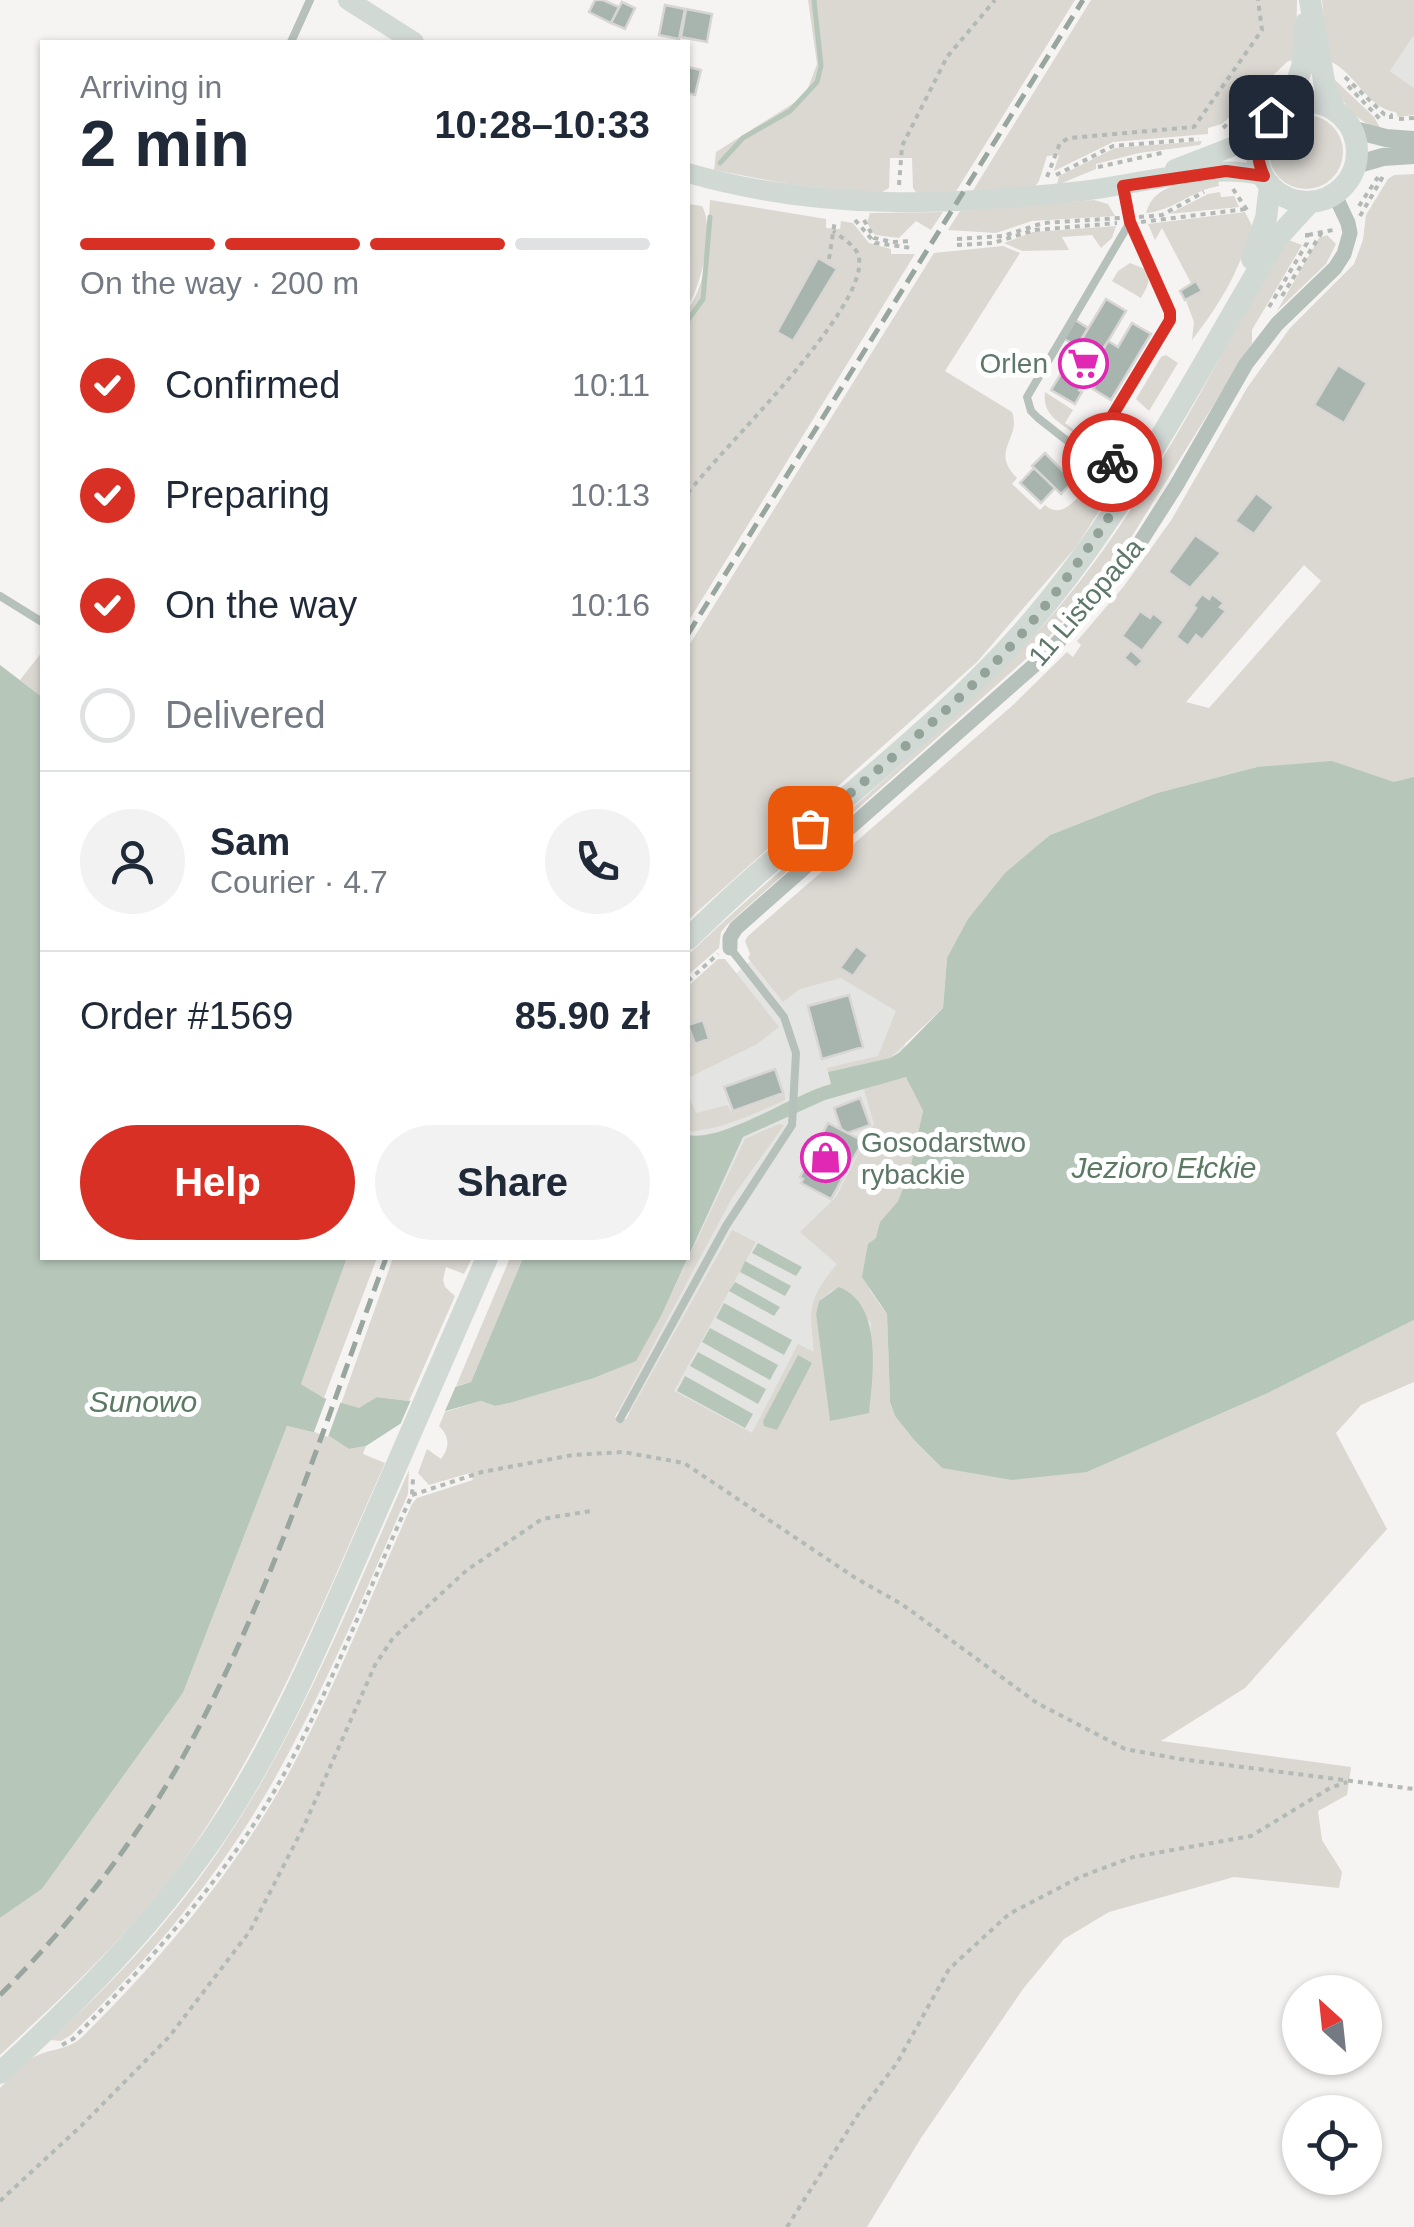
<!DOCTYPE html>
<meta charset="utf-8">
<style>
body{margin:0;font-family:Helvetica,sans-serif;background:#f2f2f3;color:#1f2937;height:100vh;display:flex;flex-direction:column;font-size:38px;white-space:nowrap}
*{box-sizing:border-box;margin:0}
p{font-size:32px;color:#747a83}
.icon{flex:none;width:55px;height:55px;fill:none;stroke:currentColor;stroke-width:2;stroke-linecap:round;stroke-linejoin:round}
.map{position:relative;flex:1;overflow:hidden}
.sheet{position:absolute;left:40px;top:40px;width:650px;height:1220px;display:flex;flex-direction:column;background:#fff;border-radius:0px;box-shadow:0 2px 8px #0004}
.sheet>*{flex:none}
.needle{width:65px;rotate:333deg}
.controls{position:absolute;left:1282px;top:1975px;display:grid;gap:20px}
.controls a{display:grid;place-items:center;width:100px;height:100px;border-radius:50%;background:#fff;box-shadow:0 2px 8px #0004;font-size:50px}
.pin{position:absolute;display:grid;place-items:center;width:85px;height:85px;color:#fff;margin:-42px;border-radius:20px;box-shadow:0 5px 15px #0006}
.courier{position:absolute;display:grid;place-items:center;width:100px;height:100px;margin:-50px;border:8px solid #d93025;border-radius:50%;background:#fff;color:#222;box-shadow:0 2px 12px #0007}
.overview em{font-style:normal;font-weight:600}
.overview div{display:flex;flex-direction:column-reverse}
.overview{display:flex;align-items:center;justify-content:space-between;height:170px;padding:0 40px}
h1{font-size:65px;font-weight:600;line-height:75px}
.bar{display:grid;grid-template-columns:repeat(4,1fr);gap:15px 10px;align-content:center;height:120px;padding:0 40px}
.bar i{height:12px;border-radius:8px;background:#e0e1e3}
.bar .selected{background:#d93025}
.bar p{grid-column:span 4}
.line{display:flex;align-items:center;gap:25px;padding:0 40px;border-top:2px solid #e0e1e3}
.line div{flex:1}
.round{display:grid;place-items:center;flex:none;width:105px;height:105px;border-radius:52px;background:#f2f2f3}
ol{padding:0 40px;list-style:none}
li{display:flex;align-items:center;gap:30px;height:110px}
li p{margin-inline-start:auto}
li .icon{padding:10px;border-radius:50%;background:#d93025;color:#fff;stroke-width:4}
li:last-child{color:#747a83}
li i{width:55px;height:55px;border:5px solid #e0e1e3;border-radius:50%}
.action{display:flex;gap:20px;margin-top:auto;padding:20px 40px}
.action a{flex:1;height:115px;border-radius:60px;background:#d93025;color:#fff;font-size:40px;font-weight:600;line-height:115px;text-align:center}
.action a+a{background:#f2f2f3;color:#1f2937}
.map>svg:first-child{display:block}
.built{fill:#e4e4e2}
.green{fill:#dbd8d2;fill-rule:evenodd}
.water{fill:#b6c7ba}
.pier{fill:#f6f3f3}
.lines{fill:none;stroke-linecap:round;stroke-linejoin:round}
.stream{stroke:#b6c7ba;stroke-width:5}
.building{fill:#a8b5ae;stroke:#d8d5d5;stroke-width:2.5}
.path{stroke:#b3bab6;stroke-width:4;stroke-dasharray:5 5;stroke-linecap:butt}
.service{stroke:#b7c1bc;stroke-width:8}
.minor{stroke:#b7c1bc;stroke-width:15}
.tertiary{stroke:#b7c1bc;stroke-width:18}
.secondary{stroke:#d1d9d5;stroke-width:20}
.primary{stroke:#d1d9d5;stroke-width:22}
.rail{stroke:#98a69f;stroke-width:5;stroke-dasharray:15 8;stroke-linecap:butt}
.done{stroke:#93a399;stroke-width:10;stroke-dasharray:0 18}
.route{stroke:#d93025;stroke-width:12}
.labels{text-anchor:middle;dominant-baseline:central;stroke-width:10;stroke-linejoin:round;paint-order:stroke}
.poi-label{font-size:28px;fill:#5d7869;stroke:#fff;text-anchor:end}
.street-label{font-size:28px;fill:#5d7869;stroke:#fff}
.water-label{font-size:30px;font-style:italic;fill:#5c7964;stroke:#fff}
</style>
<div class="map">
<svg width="1414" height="2227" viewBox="0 0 1414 2227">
<rect width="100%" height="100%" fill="#f6f3f3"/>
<path class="built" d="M1414,35V88L1390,71Z
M929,806L877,1320L875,1419L778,1474L659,1413L610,1412L520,1258H688V1015Z"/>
<path class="green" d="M808,0H1075L955,193L918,195L913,188L912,158H890L889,188L877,195L788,184L714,170L716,152L805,96L817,64Z
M1091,0H1297L1296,58L1287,62L1222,124L1208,128V134L1113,142L1054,171L1059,155L1047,156L1039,181L1034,188L972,192Z
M1322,0H1414V35L1390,71L1414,88V115L1398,117L1396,112C1368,110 1354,70 1329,61Z
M1287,79V91L1261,109L1249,128L1229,142L1234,131Z
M1334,79L1374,117L1381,129C1359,125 1337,99 1334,79Z
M1269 152a37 37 0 1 1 74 0a37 37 0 1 1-74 0Z
M1202,141L1200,145L1139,153L1096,164V169L1057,185L1059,176L1115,148Z
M1414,174V796L1257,767L1157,793L1050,835L947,958L943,1008L890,1058L828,1072L827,1068L878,1056L896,1011L841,978L800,989L783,1002L748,958L750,954L745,941L748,936L1013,705L1067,652L1073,657L1081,645L1077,641L1124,586L1172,519L1247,388L1290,328L1354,264L1363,240L1366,215L1388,179L1394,175ZM1304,565L1321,581L1209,708L1186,702Z
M1218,179L1219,186C1192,190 1173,211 1146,213C1155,181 1190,183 1218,179Z
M1220,192L1221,197L1234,196L1239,207L1169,214L1208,194Z
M710,200L826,219V228L840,229L841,221L853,223L869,243L891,249V254H915L688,622V309C710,278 707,237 710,200Z
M1094,200L1108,204L1115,216L1032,221L996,233L948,230L960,211Z
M688,204L702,206C715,228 701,286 688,306Z
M943,212L931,230L916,221L899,238L875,235L867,223L870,213Z
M1245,212L1252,226C1240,271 1220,304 1192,340L1194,322L1186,301L1203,291L1197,280L1191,283L1162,228L1155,240L1148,224Z
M1116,226L1112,238L1101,248L1092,235L1062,237L1069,250L1022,251L1004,243L1033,232Z
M1327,235L1336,244L1326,264L1277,311L1319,238Z
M1286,239L1302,245L1252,330V343L1129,541L1073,611L1037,649L728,924L721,932L719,948L688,975V955C810,838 949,736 1059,607C1150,499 1216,361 1286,239Z
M1003,246L1020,253L945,371L1012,412C1022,439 989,450 1017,478L1012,484L1040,510L1045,505C1060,518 1071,504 1083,493L1092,501L1107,478L1125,471L1076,547L977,662L688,920V647L934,253Z
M1130,263L1145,269C1152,281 1147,287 1141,298L1112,281L1118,271Z
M1166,355L1178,363L1149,411L1136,399L1161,357Z
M1045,392L1073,410L1065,423L1077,432L1075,434C1059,422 1042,415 1045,392Z
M42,652V697L20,680Z
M718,959H725L779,1027L757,1044L688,1078V986Z
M906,1076L923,1111L909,1173L898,1201L880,1222L869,1290L887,1314L890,1402L895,1416L914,1440L942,1468L1087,1472L1268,1393L1414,1320V1382L1361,1405L1336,1433L1387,1529L1245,1688L1161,1741L1351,1767L1347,1795L1318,1811L1322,1840L1342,1872L1339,1888L1234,1877L1109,1912L1064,1939L1023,1989L921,2138L867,2227H0V2088C10,2079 22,2064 34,2057C50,2048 67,2051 82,2037C166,1955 245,1859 299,1754C341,1673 375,1587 412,1504L417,1498L473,1480L470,1473L429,1485L418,1473L427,1449L441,1459C450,1447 450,1437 439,1426L445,1412L481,1401L495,1406L510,1403L591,1379L662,1314L745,1139L779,1124L784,1125L732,1198L615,1417L626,1419L732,1230L756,1242L674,1391L752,1433L798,1344L814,1352C809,1307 808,1299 837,1264L800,1232L836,1197L874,1124L864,1090L874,1084ZM832,1290L871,1322V1392L830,1420L816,1314L819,1301Z
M785,1094V1100C752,1115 722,1129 688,1132V1095L696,1113L727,1105L732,1113Z
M347,1258H377L324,1398L301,1384Z
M393,1258H472L464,1274L446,1267L443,1280L445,1287L455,1296L409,1401L377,1397L359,1409L341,1404Z
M510,1258H523L471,1382L456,1386Z
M287,1426L329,1436L349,1449L366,1446L363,1454L385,1463C326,1595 273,1730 191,1850C138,1927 68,1992 0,2055V1918L42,1889L183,1693Z
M409,1470L408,1494C366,1590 326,1687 275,1778C221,1874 150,1959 71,2035L61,2041L50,2040C113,1983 174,1918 222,1846C300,1730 352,1598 409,1470Z"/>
<path class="water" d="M0,665L42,697V1258H347L301,1384L324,1398L359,1408L377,1397L409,1401L471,1382L523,1258H688V1135C723,1142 793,1094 831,1084L828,1072L890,1058L899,1053L943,1008L947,958L968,919L1005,873L1050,835L1157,793L1257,767L1332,761L1394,782L1414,777V1320L1268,1393L1087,1472L1012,1480L942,1468L914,1440L895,1416L890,1402L887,1314L862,1277L868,1244L876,1238L880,1222L898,1201L909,1173L923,1111L906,1077L825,1100L743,1137L662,1314L636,1361L591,1379L510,1403L495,1406L481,1401L400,1424L366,1446L349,1449L329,1436L287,1426L183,1693L42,1889L0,1918Z
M758,1243L802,1267L796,1276L752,1253Z
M745,1261L791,1286L785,1296L740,1272Z
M735,1282L780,1307L774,1316L729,1291Z
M839,1287C883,1304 873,1373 869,1413L830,1421L816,1314L819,1301Z
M724,1303L792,1340L784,1355L716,1318Z
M710,1328L778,1365L770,1380L702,1342Z
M698,1352L766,1389L758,1404L690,1366Z
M798,1355L812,1363L777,1430L764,1426L763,1421Z
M685,1376L753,1414L745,1428L677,1391Z"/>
<path class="pier" d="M458,1381L442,1418L397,1432L413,1395Z
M327,1397L341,1401L328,1437L314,1432Z"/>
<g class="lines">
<path class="stream" d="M720,163L743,138L790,111L817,82L821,66L814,0
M688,320L703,299L710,217"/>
</g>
<path class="building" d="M595,0H603L619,7L611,23L589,12Z
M622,2L635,8L625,29L611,23Z
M665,5L685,9L679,39L659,35Z
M686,9L712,14L707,42L681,37Z
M688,67L701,70L695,95L688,93Z
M818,258L837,269L793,341L777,332Z
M1196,281L1202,291L1185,300L1180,291Z
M1106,299L1126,311L1079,390L1082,392L1075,404L1051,390Z
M1074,319L1088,328L1077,347L1063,338Z
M1132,323L1151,334L1111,400L1093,389L1106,366L1096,360L1108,341L1118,347Z
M1338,365L1367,383L1344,423L1314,405Z
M1045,453L1073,481L1061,494L1032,466Z
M1034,468L1055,488L1041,503L1020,483Z
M1256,493L1274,507L1254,534L1235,521Z
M1195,535L1221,553L1190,588L1168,572Z
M1202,594L1209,599L1212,594L1224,603L1220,607L1226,611L1202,640L1196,635L1188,646L1176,637L1196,608L1193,606Z
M1140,611L1150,618L1153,613L1164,622L1142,651L1122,636Z
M1131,650L1143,661L1136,668L1124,658Z
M856,946L868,955L853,976L840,968Z
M849,995L863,1047L822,1059L808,1006Z
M703,1020L709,1039L695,1044L688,1025Z
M775,1069L783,1093L733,1111L724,1087Z
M860,1098L870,1125L848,1133L841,1129L834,1108Z
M828,1123L863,1141L831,1199L801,1183L803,1179L800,1177Z"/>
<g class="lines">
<path class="path" d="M1345,77L1384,114L1391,115V119
M1348,86L1380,119
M1399,119L1414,118
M1236,124L1272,89
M1223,128L1278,76
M1098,167L1166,152
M1056,175L1113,146L1199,139
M1047,177L1060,143L1069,138L1194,127L1262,30L1258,0
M899,185L902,146L947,57L995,0
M1233,189L1247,210
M1359,206L1378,177
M1360,216L1385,173
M1139,217L1162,215L1204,192
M855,220L875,243L912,248
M864,220L874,238L893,242L912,241
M1141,222L1246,209
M1308,235L1333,230
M957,239L1003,236L1043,223L1120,218
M957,245L993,243L1035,230L1117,223
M829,259L835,220
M1282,296L1322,232
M1269,307L1307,243V233
M688,493C721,449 868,309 859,258C857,246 842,238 833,231
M688,981L718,954
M412,1495L482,1472L573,1455L623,1452L684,1463L854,1577L903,1605L1037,1703L1125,1749L1180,1759L1414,1789
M62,2045L73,2039C156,1955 237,1865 292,1759C337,1673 371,1583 412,1495L413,1479
M0,2201L81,2126L169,2037L250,1931L304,1826L375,1665L393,1638L467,1570L542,1519L591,1511
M787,2227L859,2113L897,2063L949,1969L1009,1914L1080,1877L1133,1857L1251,1836L1330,1788L1347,1782"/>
<path class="service" d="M291,42L310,0
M1130,222L1027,397L1031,411L1038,418C1070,442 1098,474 1141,455
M1088,456L1170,320L1169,305L1130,222L1123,188
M0,596L42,622
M620,1419L726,1226L792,1125L796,1053L784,1017L730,948"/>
<path class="minor" d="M730,948V938L736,928L1047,654L1094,602L1139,544L1176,486L1246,364L1277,324L1335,268L1344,254L1350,233L1348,223L1334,193"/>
<path class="tertiary" d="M1351,129L1386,138L1414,140
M1355,165L1383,157L1414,155"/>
<path class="secondary" d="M348,0L414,42
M1175,169L1260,136
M688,173C820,211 947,206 1082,191C1135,185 1213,162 1263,176"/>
<path class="primary" d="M1310,0L1325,87L1335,110
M1257 152a50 50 0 1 1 100 0a50 50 0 1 1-100 0Z
M1289,105L1302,67L1306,23
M1252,259L1266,218L1270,185
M688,939C793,834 918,748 1018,637C1124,519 1196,372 1278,237L1310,202
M0,2073C76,2003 149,1930 209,1844C271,1755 314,1655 357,1556C401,1456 444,1357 487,1258"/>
<path class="rail" d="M688,634L1083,0
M0,1995C73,1922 143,1833 191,1742C273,1589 326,1420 386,1258"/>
</g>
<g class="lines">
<path class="done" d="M810,828C881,766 956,707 1019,637C1070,579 1111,516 1151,450L1134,458L1112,462"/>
<path class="route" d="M1112,462L1088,456L1170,320V312L1130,222L1123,186L1226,171L1264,176C1254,155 1257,135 1271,117"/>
</g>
<defs>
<symbol id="supermarket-ring" viewBox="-11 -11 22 22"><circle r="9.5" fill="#fff" stroke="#e128b4" stroke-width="1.5"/><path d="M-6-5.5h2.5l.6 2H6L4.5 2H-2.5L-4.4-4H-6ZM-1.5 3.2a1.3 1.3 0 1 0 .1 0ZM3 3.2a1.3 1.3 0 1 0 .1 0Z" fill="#e128b4"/></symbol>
<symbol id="shop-ring" viewBox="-11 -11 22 22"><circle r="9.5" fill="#fff" stroke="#e128b4" stroke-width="1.5"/><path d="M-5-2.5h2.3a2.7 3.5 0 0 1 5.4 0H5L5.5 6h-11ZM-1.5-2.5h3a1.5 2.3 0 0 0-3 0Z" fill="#e128b4"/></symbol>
</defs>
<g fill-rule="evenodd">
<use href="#supermarket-ring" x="1056" y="336" width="55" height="55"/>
<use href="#shop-ring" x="798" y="1130" width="55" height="55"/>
</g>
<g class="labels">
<g class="poi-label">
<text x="1048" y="363">Orlen</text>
<text x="861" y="1142" text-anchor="start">Gosodarstwo<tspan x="861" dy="32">rybackie</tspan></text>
</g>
<g class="street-label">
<text transform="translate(1086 602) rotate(-49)">11 Listopada</text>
</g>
<g class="water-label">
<text x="1164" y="1167">Jezioro Ełckie</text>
<text x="143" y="1401">Sunowo</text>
</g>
</g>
</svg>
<div class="controls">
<a><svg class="needle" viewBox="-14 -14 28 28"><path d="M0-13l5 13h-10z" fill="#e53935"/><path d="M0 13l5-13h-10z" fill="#747a83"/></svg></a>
<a><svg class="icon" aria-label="locate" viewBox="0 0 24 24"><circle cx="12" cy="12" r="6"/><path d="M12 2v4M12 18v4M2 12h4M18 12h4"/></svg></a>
</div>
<div class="pin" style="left:810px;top:828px;background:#ea580c"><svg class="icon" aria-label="bag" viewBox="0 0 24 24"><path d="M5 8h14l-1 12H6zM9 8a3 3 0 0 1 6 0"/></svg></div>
<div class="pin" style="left:1271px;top:117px;background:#1f2937"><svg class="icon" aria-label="home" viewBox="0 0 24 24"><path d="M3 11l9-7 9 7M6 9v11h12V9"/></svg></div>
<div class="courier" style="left:1112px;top:462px"><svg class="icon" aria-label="bike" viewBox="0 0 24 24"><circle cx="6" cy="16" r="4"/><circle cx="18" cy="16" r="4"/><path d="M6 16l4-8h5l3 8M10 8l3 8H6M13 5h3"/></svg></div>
<section class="sheet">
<div class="overview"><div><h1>2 min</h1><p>Arriving in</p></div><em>10:28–10:33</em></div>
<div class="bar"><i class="selected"></i><i class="selected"></i><i class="selected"></i><i></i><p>On the way · 200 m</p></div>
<ol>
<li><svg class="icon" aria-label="check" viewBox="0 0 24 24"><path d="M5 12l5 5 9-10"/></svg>Confirmed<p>10:11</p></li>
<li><svg class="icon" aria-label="check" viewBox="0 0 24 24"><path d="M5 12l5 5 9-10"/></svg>Preparing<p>10:13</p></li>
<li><svg class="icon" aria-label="check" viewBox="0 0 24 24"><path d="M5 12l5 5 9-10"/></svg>On the way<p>10:16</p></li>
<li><i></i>Delivered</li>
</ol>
<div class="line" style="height:180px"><a class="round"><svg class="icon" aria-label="person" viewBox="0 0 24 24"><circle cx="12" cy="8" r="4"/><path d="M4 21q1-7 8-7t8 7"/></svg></a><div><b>Sam</b><p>Courier · 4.7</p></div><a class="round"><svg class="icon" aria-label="phone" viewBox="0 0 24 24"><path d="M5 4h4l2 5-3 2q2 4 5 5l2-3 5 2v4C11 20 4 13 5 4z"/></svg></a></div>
<div class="line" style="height:130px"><div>Order #1569</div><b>85.90 zł</b></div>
<div class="action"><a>Help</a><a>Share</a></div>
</section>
</div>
